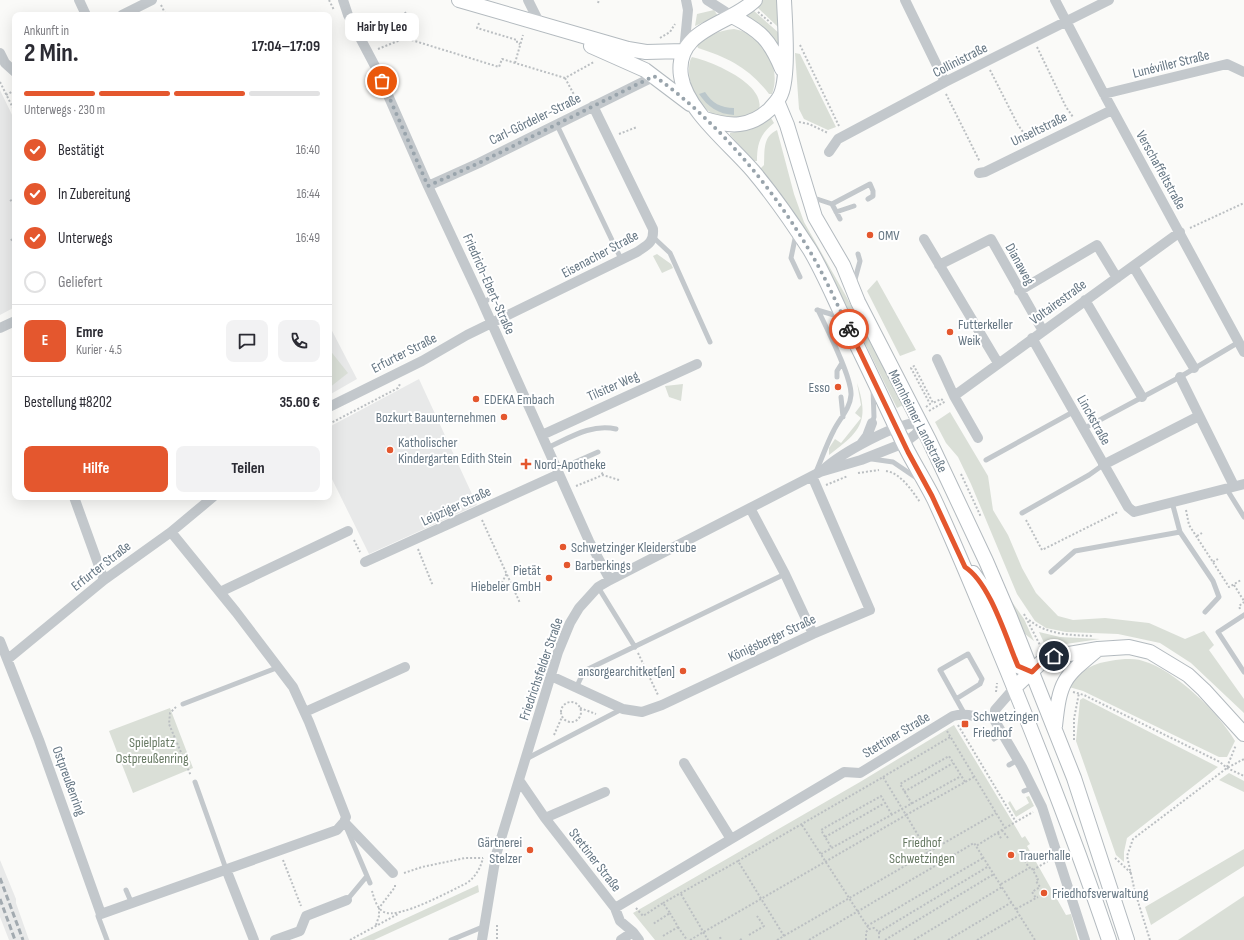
<!DOCTYPE html>
<html lang="de">
<meta charset="utf-8">
<style>
body{margin:0;font-family:"Sofia Sans Condensed",sans-serif;background:#f2f2f3;color:#2b2b33;height:100vh;display:flex;flex-direction:column;font-size:15px;white-space:nowrap}
*{box-sizing:border-box;margin:0}
p{font-size:13px;color:#7c7c81}
.icon{flex:none;width:22px;height:22px;fill:none;stroke:currentColor;stroke-width:2;stroke-linecap:round;stroke-linejoin:round}
.map{position:relative;flex:1;overflow:hidden}
.details{position:absolute;left:12px;top:12px;width:320px;height:488px;display:flex;flex-direction:column;background:#fff;border-radius:8px;box-shadow:0 4px 16px #0002}
.details>*{flex:none}
.pin{position:absolute;display:grid;place-items:center;width:34px;height:34px;color:#fff;margin:-17px;border:2px solid #fff;border-radius:50%;box-shadow:0 1px 4px #0007}
.courier{position:absolute;display:grid;place-items:center;width:40px;height:40px;margin:-20px;border:3px solid #e4572e;border-radius:50%;background:#fff;color:#222;box-shadow:0 1px 5px #0007}
.bubble{position:absolute;height:28px;border-radius:8px;background:#fff;box-shadow:0 4px 16px #0002;font-size:13px;font-weight:700;line-height:28px;text-align:center}
.headline em{font-style:normal;font-weight:700}
.headline div{display:flex;flex-direction:column-reverse}
.headline{display:flex;align-items:center;justify-content:space-between;height:68px;padding:0 12px}
h1{font-size:26px;font-weight:700;line-height:30px}
.bar{display:grid;grid-template-columns:repeat(4,1fr);gap:6px 4px;align-content:center;height:48px;padding:0 12px}
.bar i{height:5px;border-radius:3px;background:#e1e1e2}
.bar .active{background:#e4572e}
.bar p{grid-column:span 4}
.line{display:flex;align-items:center;gap:10px;padding:0 12px;border-top:1px solid #e1e1e2}
.line div{flex:1}
.round{display:grid;place-items:center;flex:none;width:42px;height:42px;border-radius:8px;background:#f2f2f3}
ol{padding:0 12px;list-style:none}
li{display:flex;align-items:center;gap:12px;height:44px}
li p{margin-inline-start:auto}
li .icon{padding:4px;border-radius:50%;background:#e4572e;color:#fff;stroke-width:4}
li:last-child{color:#7c7c81}
li i{width:22px;height:22px;border:2px solid #e1e1e2;border-radius:50%}
.action{display:flex;gap:8px;margin-top:auto;padding:8px 12px}
.action a{flex:1;height:46px;border-radius:8px;background:#e4572e;color:#fff;font-size:16px;font-weight:700;line-height:46px;text-align:center}
.action a+a{background:#f2f2f3;color:#2b2b33}
.map>svg:first-child{display:block}
.built{fill:#e8e9e9}
.green{fill:#dadfd7}
.water{fill:#bbc7cb}
.lines{fill:none;stroke-linecap:round;stroke-linejoin:round}
.secondary-casing{stroke:#b3babf;stroke-width:16}
.path{stroke:#bbbfc2;stroke-width:2;stroke-dasharray:2 2;stroke-linecap:butt}
.lane{stroke:#c3c8cc;stroke-width:5}
.street{stroke:#c3c8cc;stroke-width:10}
.secondary{stroke:#fff;stroke-width:14}
.rail{stroke:#a2aab0;stroke-width:3;stroke-dasharray:6 3;stroke-linecap:butt}
.done{stroke:#99a4ac;stroke-width:4;stroke-dasharray:0 7.2}
.route{stroke:#e4572e;stroke-width:5}
.poi-dot{fill:#e4572e;stroke:#fff;stroke-width:1.5}
.labels{text-anchor:middle;dominant-baseline:central;stroke-width:4;stroke-linejoin:round;paint-order:stroke}
.street-label{font-size:14px;fill:#657683;stroke:#fff}
.poi-label{font-size:14px;fill:#657683;stroke:#fff;text-anchor:start}
.park-label{font-size:14px;fill:#687a64;stroke:#fff}
</style>
<div class="map">
<svg width="1244" height="940" viewBox="0 0 1244 940">
<rect width="100%" height="100%" fill="#fafaf8"/>
<path class="built" d="M0,90L15,121V307L0,315Z
M329,325L357,379L329,395Z
M419,379L477,505L369,554L329,473V427Z
M0,860L16,899V903L29,940H9L0,917Z"/>
<path class="green" d="M763,0H780L778,27L757,7Z
M714,10L718,16L695,26L697,14Z
M753,10L780,34L779,47L745,15Z
M734,29C763,33 782,67 772,94H769C749,68 729,58 698,48L697,46C709,35 717,31 734,29Z
M795,53L800,54L836,127L828,130L804,119L799,109Z
M692,57C711,61 766,84 759,109C752,114 743,119 733,119C708,120 690,96 689,72C689,67 689,61 692,57Z
M771,118L774,123C760,134 757,144 757,161H754L730,135V133L752,129Z
M777,130L794,194L804,222L846,296L903,405L897,408C855,325 820,241 760,169L764,165C765,152 762,137 777,130Z
M657,254L671,264L673,268L662,273L653,256Z
M877,280L916,350L900,356L867,291Z
M329,349L348,373L329,388Z
M857,383C870,422 860,432 829,455V448L835,439L841,443L861,418L855,413L861,405Z
M683,384L681,401L669,397L665,386Z
M950,412L988,476L993,510L1008,535L1022,568L1036,593L1058,616L1073,620L1105,618L1149,623L1185,639L1204,631L1214,645L1209,650L1244,699V713L1191,663L1160,643L1118,634L1066,632L1046,628L1035,621L1017,594L971,484L958,457L946,443L935,422Z
M1010,599L1024,619L1034,641L1025,634Z
M1039,632L1060,637L1100,639L1052,646L1045,645Z
M1125,659C1131,659 1138,659 1143,661C1175,670 1219,713 1235,741L1227,757H1219L1083,691L1069,687C1086,664 1098,662 1125,659Z
M1083,698L1218,767L1127,838L1124,852V862L1116,855L1076,741L1080,700Z
M170,708L193,768L133,793L109,731Z
M954,725L1018,831L1022,838L1025,836L1030,844L1027,846L1066,915L1071,914L1078,940H655L633,913L860,782Z
M1229,773L1244,781V792L1219,780Z
M1029,796L1034,806L1016,817L1008,803L1010,801L1016,811L1029,803L1026,797Z
M1244,849V866L1151,925L1145,907Z
M478,885L479,892L374,940H359Z
M1244,896V940H1178Z"/>
<path class="water" d="M705,92C712,103 721,108 734,108V115C718,114 708,107 699,94Z"/>
<g class="lines">
<defs>
<path id="secondary" d="M459,0L628,49L646,52L684,51
M755,0C730,25 674,29 681,76C686,110 731,145 753,171C774,196 792,222 810,250C823,272 833,296 844,319C865,361 885,404 905,446C914,464 925,481 934,499C954,542 972,586 990,629C1033,732 1073,834 1109,940
M732,16C761,31 770,40 782,69
M591,46L645,70L690,104
M777,101L787,125L815,217L843,265L858,302L929,440L986,561L1010,617L1074,778L1127,940
M705,119C730,127 750,128 770,109C774,104 779,100 781,94C789,75 785,23 784,0
M973,573L985,590L1018,666L1032,672
M1015,687L1046,658L1098,649L1129,647L1150,652L1188,675L1204,690L1244,734
M1055,726C1060,680 1063,678 1098,649"/>
</defs>
<use href="#secondary" class="secondary-casing"/>
<path class="path" d="M329,0L334,10
M598,3L599,0
M161,5L166,15
M405,12L413,30L410,39
M758,12L772,24
M479,23L477,28L517,40V43L520,44
M660,38L670,32L675,24
M800,45L839,126
M1037,47L1066,107L1073,117
M378,49L405,38L499,67L502,59L565,78L594,62
M515,63L523,35
M990,70L1018,125L1028,139
M565,78L578,102
M0,82L15,112
M946,94L980,162
M6,95L15,90
M799,122L809,124L828,133
M619,134L637,127
M10,201L15,198
M1190,228L1244,203
M11,239L15,245
M926,407L930,404L911,368L914,366L933,403L941,399L944,401
M929,411L946,401
M329,424L398,388L400,384
M596,462L603,475
M886,471C901,473 912,491 920,502
M858,473L879,470
M961,474L981,517
M826,485L848,476
M576,486L603,475L619,480
M1186,510L1189,525L1229,587L1241,580
M482,520L520,603
M1026,520L1042,550L1118,512
M1197,536L1202,533
M354,540L360,552
M418,549L433,586
M1213,562L1218,559
M1234,585L1244,601
M498,590L507,573
M1240,609L1239,606L1244,602
M1024,614L1041,647
M1029,620C1048,635 1070,635 1093,636
M638,653L658,695
M996,692L997,683
M1073,692L1084,695L1220,762L1227,768L1244,776
M561 712a10 10 0 1 1 20 0a10 10 0 1 1-20 0Z
M176,707L170,713L169,724L191,776
M580,708L596,714
M958,725L1016,822
M947,731L1005,828L976,846L1035,940
M554,735L562,717
M1074,740V719L1079,693
M1227,767L1236,745
M883,777L950,737
M904,792L953,763
M912,804L900,784L949,756L965,782
M802,825L869,929
M1005,828L1033,812
M1002,830L1008,838
M998,833L1002,840
M825,837L885,803
M831,847L821,830L881,796L892,815
M821,854L961,776
M1023,857L1029,868
M1115,858L1131,873
M283,860L301,906
M738,861L883,777L906,815L974,777
M1033,870L1048,861
M404,873L422,867L465,858H483
M1001,884L1031,867L1038,879L1036,881L1040,887L1032,892L1036,898
M372,891C374,898 377,909 384,912C398,920 452,890 467,883C476,876 480,869 483,858
M681,894L708,940
M663,903L738,861L784,936
M636,908L643,916L663,903L670,913L653,924
M1016,909L1038,897
M376,925L379,916V908L395,887V883
M497,925V940
M867,926L983,858
M678,927L687,940
M879,932L989,866
M749,935L764,926L757,916
M663,936L678,927L670,913
M720,937L721,940
M350,940L398,914
M690,940L906,815L928,852
M740,940L743,938
M777,940L996,813
M809,940L974,843L976,846
M866,940V932L869,929L874,928L879,932V940
M885,940L994,874
M914,940L1002,887
M948,940L1012,902
M977,940L1020,915
M1150,940L1135,892L1127,856L1133,839L1227,768L1244,759"/>
<path class="lane" d="M557,125L621,259
M811,197L832,204L870,184L873,191V196L868,199
M832,204L840,219
M836,212L854,206
M796,234L791,258L800,277
M654,238L670,253L710,342
M854,283L860,261L858,254
M483,304L492,296
M817,310L841,317
M837,377V371L842,363
M841,397L843,417
M872,423L874,417L873,389
M1083,429L1180,377L1239,342
M547,448C569,438 592,423 616,429
M872,459L893,462L918,479
M986,460L1073,412
M557,470L598,452
M816,472C822,458 827,443 834,430C840,418 850,409 851,395C852,377 826,327 818,310
M1226,488L1244,517
M1172,502L1180,532L1213,581L1219,597L1205,612
M1022,513L1089,475L1103,465
M1051,572L1075,551L1180,532
M598,587L635,647
M1244,615L1218,632L1244,672
M576,688L584,671L785,574
M956,699L980,684L982,679L968,654L940,670L964,713
M183,704L279,667
M994,739L1002,734
M526,759L622,709
M1009,765L1018,760
M195,782L226,869
M1024,791L1032,788
M347,829L370,883
M126,890L132,904
M347,900L367,876
M100,915L98,916L107,940
M451,940L485,926"/>
<path class="street" d="M79,0L86,15
M343,0L348,15L376,68L428,186L480,297L589,541L610,580
M528,0L540,24
M707,0L732,16
M905,0L945,82
M1055,0L1104,94L1244,352
M122,15L152,0
M684,51L688,10L686,0
M0,53L5,63L15,72
M1104,94L1227,64L1244,72
M829,152L838,139L945,82L1109,0
M979,173L985,172L1112,110
M428,186L479,163L655,76
M924,239L998,363
M939,265L991,239L1043,331
M1133,266L1194,368
M1019,291L1097,245L1117,278
M1085,300L1142,397
M0,328L15,321
M1032,338L1128,507L1134,512L1244,484
M937,359L954,396
M1180,377L1234,486
M329,407L422,361L467,335L637,252C647,245 654,243 653,229L593,106
M542,435L697,364
M978,438L954,396L1180,232
M861,444L867,436L872,423
M1103,465L1199,416
M823,470C840,454 898,421 920,423
M74,497L104,580
M750,508L785,574L813,634
M365,562L559,474
M220,592L348,531
M0,641L39,740L101,914L337,830L344,822L346,817L309,722L293,687L236,612L171,532
M8,659L104,580L171,532L213,497
M551,676L623,709L642,712L662,705L813,634L870,610L812,476
M1015,687L995,710V721L1022,767L1042,807L1085,940
M305,712L405,667
M684,763L731,839
M519,780L545,818L615,908L844,772L860,773L953,716C972,711 977,721 994,716
M545,818L605,792
M344,822L393,873
M226,869L254,940
M615,908L620,921L633,932L639,940
M275,940L300,931L306,916L347,900
M482,940L496,855L558,652L570,623L579,608L598,587L610,580L820,472L861,460L904,443L916,434L921,426
M621,940L633,932"/>
<use href="#secondary" class="secondary"/>
<path class="rail" d="M0,878L23,940
M0,899L15,940"/>
</g>
<g class="lines">
<path class="done" d="M382,81L428,186L479,163L654,76C717,120 774,189 812,255C826,279 837,304 849,329"/>
<path class="route" d="M849,329L908,452L932,496L965,567C990,583 1006,638 1018,666L1032,672L1046,658L1054,656"/>
</g>
<g class="poi-dot">
<circle cx="870" cy="235" r="4"/>
<circle cx="950" cy="332" r="4"/>
<circle cx="838" cy="387" r="4"/>
<circle cx="476" cy="399" r="4"/>
<circle cx="504" cy="417" r="4"/>
<circle cx="390" cy="450" r="4"/>
<path d="M524 458h4v4h4v4h-4v4h-4v-4h-4v-4h4z"/>
<circle cx="563" cy="547" r="4"/>
<circle cx="567" cy="565" r="4"/>
<circle cx="549" cy="578" r="4"/>
<circle cx="683" cy="671" r="4"/>
<rect x="961" y="720" width="8" height="8" rx="2"/>
<circle cx="530" cy="850" r="4"/>
<circle cx="1011" cy="855" r="4"/>
<circle cx="1044" cy="893" r="4"/>
</g>
<g class="labels">
<g class="street-label">
<text transform="translate(960 60) rotate(-27)">Collinistraße</text>
<text transform="translate(1171 64) rotate(-14)">Lunéviller Straße</text>
<text transform="translate(535 119) rotate(-26)">Carl-Gördeler-Straße</text>
<text transform="translate(1039 129) rotate(-26)">Unseltstraße</text>
<text transform="translate(1161 170) rotate(61)">Verschaffeltstraße</text>
<text transform="translate(600 254) rotate(-28)">Eisenacher Straße</text>
<text transform="translate(1020 264) rotate(61)">Dianaweg</text>
<text transform="translate(489 284) rotate(66)">Friedrich-Ebert-Straße</text>
<text transform="translate(1058 302) rotate(-36)">Voltairestraße</text>
<text transform="translate(404 353) rotate(-27)">Erfurter Straße</text>
<text transform="translate(613 386) rotate(-24)">Tilsiter Weg</text>
<text transform="translate(1094 420) rotate(61)">Linckstraße</text>
<text transform="translate(918 421) rotate(63)">Mannheimer Landstraße</text>
<text transform="translate(456 506) rotate(-25)">Leipziger Straße</text>
<text transform="translate(101 566) rotate(-38)">Erfurter Straße</text>
<text transform="translate(772 638) rotate(-25)">Königsberger Straße</text>
<text transform="translate(541 669) rotate(-71)">Friedrichsfelder Straße</text>
<text transform="translate(896 735) rotate(-31)">Stettiner Straße</text>
<text transform="translate(69 781) rotate(70)">Ostpreußenring</text>
<text transform="translate(595 860) rotate(52)">Stettiner Straße</text>
</g>
<g class="poi-label">
<text x="878" y="235">OMV</text>
<text x="958" y="324">Futterkeller<tspan x="958" dy="16">Weik</tspan></text>
<text x="830" y="387" text-anchor="end">Esso</text>
<text x="484" y="399">EDEKA Embach</text>
<text x="496" y="417" text-anchor="end">Bozkurt Bauunternehmen</text>
<text x="398" y="442">Katholischer<tspan x="398" dy="16">Kindergarten Edith Stein</tspan></text>
<text x="534" y="464">Nord-Apotheke</text>
<text x="571" y="547">Schwetzinger Kleiderstube</text>
<text x="575" y="565">Barberkings</text>
<text x="541" y="570" text-anchor="end">Pietät<tspan x="541" dy="16">Hiebeler GmbH</tspan></text>
<text x="675" y="671" text-anchor="end">ansorgearchitket[en]</text>
<text x="973" y="716">Schwetzingen<tspan x="973" dy="16">Friedhof</tspan></text>
<text x="522" y="842" text-anchor="end">Gärtnerei<tspan x="522" dy="16">Stelzer</tspan></text>
<text x="1019" y="855">Trauerhalle</text>
<text x="1052" y="893">Friedhofsverwaltung</text>
</g>
<g class="park-label">
<text x="152" y="742">Spielplatz<tspan x="152" dy="16">Ostpreußenring</tspan></text>
<text x="922" y="842">Friedhof<tspan x="922" dy="16">Schwetzingen</tspan></text>
</g>
</g>
</svg>
<div class="pin" style="left:382px;top:81px;background:#ea580c"><svg class="icon" aria-label="bag" viewBox="0 0 24 24"><path d="M5 8h14l-1 12H6zM9 8a3 3 0 0 1 6 0"/></svg></div>
<div class="pin" style="left:1054px;top:656px;background:#1f2937"><svg class="icon" aria-label="home" viewBox="0 0 24 24"><path d="M3 11l9-7 9 7M6 9v11h12V9"/></svg></div>
<div class="courier" style="left:849px;top:329px"><svg class="icon" aria-label="bike" viewBox="0 0 24 24"><circle cx="6" cy="16" r="4"/><circle cx="18" cy="16" r="4"/><path d="M6 16l4-8h5l3 8M10 8l3 8H6M13 5h3"/></svg></div>
<div class="bubble" style="left:345px;top:13px;width:74px">Hair by Leo</div>
<section class="details">
<div class="headline"><div><h1>2 Min.</h1><p>Ankunft in</p></div><em>17:04–17:09</em></div>
<div class="bar"><i class="active"></i><i class="active"></i><i class="active"></i><i></i><p>Unterwegs · 230 m</p></div>
<ol>
<li><svg class="icon" aria-label="check" viewBox="0 0 24 24"><path d="M5 12l5 5 9-10"/></svg>Bestätigt<p>16:40</p></li>
<li><svg class="icon" aria-label="check" viewBox="0 0 24 24"><path d="M5 12l5 5 9-10"/></svg>In Zubereitung<p>16:44</p></li>
<li><svg class="icon" aria-label="check" viewBox="0 0 24 24"><path d="M5 12l5 5 9-10"/></svg>Unterwegs<p>16:49</p></li>
<li><i></i>Geliefert</li>
</ol>
<div class="line" style="height:72px"><b class="round" style="background:#e4572e;color:#fff">E</b><div><b>Emre</b><p>Kurier · 4.5</p></div><a class="round"><svg class="icon" aria-label="chat" viewBox="0 0 24 24"><path d="M4 5h16v11H9l-5 4z"/></svg></a><a class="round"><svg class="icon" aria-label="phone" viewBox="0 0 24 24"><path d="M5 4h4l2 5-3 2q2 4 5 5l2-3 5 2v4C11 20 4 13 5 4z"/></svg></a></div>
<div class="line" style="height:52px"><div>Bestellung #8202</div><b>35.60 €</b></div>
<div class="action"><a>Hilfe</a><a>Teilen</a></div>
</section>
</div>
